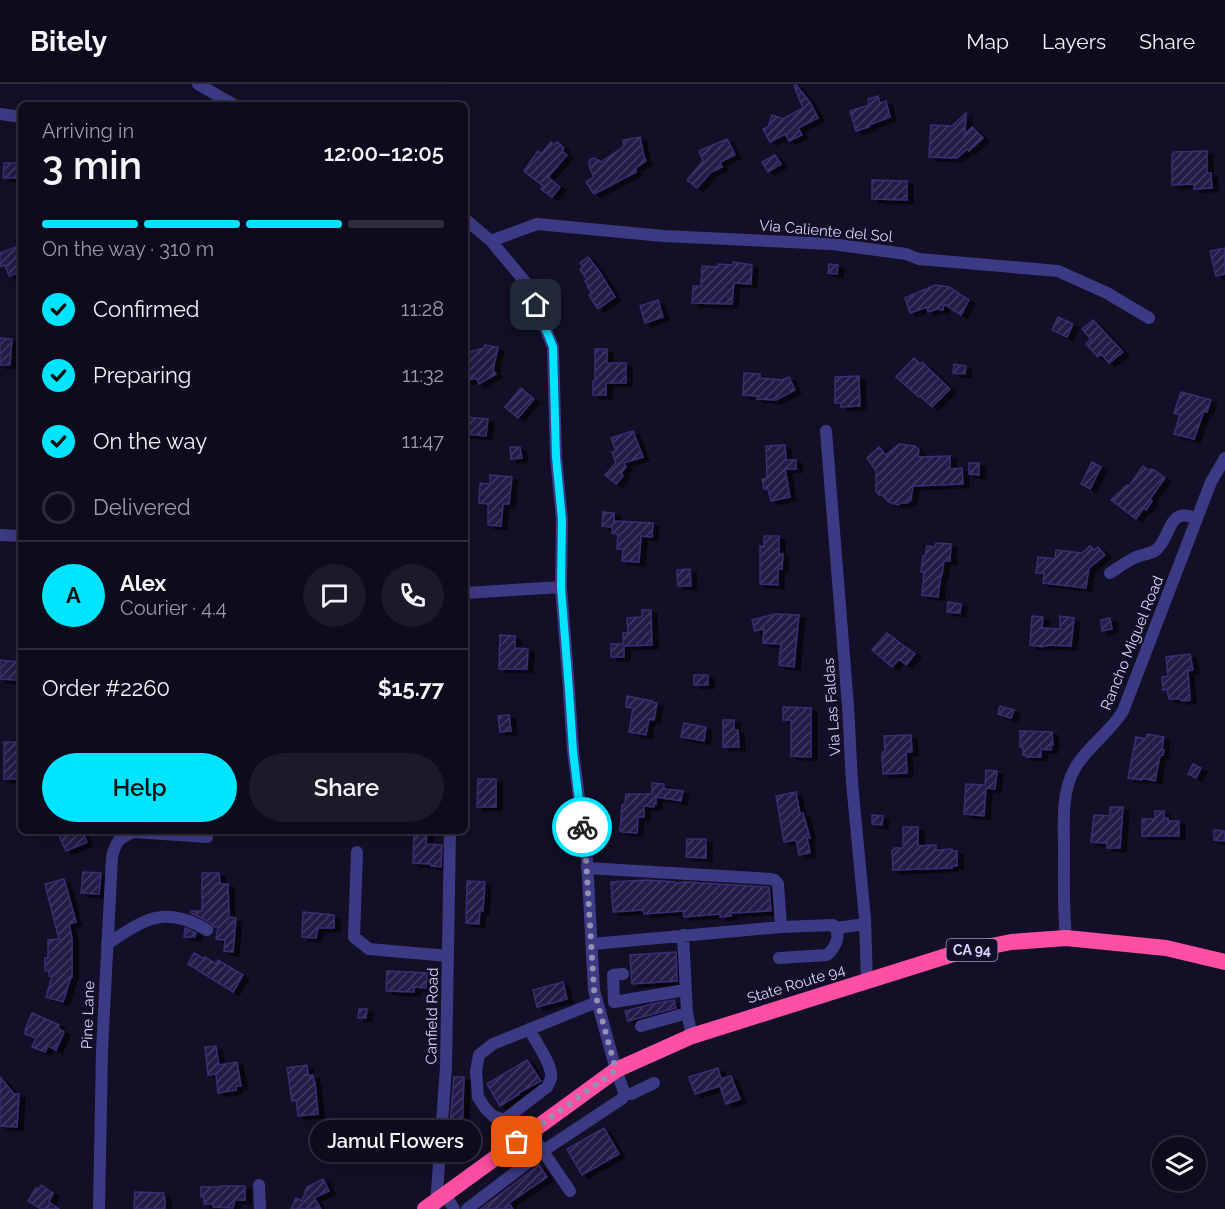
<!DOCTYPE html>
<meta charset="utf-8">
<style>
body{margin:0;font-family:Raleway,sans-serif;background:#1c1929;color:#f1f3f6;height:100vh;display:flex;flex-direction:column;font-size:22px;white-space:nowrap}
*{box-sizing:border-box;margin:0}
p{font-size:20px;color:#9b9ba3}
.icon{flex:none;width:33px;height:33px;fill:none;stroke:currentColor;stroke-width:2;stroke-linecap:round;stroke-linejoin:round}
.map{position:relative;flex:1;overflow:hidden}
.drawer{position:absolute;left:18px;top:18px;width:450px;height:732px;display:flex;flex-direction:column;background:#0e0b1c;border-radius:9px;box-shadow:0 6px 24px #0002,0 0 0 2px #2e2b3b}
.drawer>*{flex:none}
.fabs{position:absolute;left:1152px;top:1053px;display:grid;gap:12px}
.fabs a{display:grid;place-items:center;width:54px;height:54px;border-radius:50%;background:#0e0b1c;box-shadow:0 6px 24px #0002,0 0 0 2px #2e2b3b;font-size:30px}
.pin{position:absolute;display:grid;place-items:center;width:51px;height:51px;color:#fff;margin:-26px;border-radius:12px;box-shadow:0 3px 9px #0006}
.courier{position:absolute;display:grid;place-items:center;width:60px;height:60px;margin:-30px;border:4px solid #00e5ff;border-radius:50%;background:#fff;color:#222;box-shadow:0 2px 8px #0007}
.bubble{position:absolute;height:42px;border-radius:21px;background:#0e0b1c;box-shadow:0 6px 24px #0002,0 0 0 2px #2e2b3b;font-size:20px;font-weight:600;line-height:42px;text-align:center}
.overview em{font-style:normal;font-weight:600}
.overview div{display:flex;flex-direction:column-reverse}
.overview{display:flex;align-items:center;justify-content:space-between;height:102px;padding:0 24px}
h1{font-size:39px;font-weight:600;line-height:45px}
.bar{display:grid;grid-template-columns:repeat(4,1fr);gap:9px 6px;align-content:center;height:72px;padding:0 24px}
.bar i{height:8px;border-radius:4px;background:#2e2b3b}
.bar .on{background:#00e5ff}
.bar p{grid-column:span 4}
.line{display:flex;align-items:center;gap:15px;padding:0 24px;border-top:2px solid #2e2b3b}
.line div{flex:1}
.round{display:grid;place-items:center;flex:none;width:63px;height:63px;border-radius:32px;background:#1c1929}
ol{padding:0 24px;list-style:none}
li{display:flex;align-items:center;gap:18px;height:66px}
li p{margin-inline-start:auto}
li .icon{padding:6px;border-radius:50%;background:#00e5ff;color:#111;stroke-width:4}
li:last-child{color:#9b9ba3}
li i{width:33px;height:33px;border:3px solid #2e2b3b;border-radius:50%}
.cta{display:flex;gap:12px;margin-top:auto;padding:12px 24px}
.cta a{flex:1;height:69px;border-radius:36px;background:#00e5ff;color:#111;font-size:24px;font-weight:600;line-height:69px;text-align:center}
.cta a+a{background:#1c1929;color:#f1f3f6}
header{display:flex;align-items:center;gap:36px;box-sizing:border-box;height:84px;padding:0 30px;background:#0e0b1c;border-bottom:2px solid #2e2b3b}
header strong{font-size:28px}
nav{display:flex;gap:33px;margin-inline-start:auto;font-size:21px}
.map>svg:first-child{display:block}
.building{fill:url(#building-hatch);stroke:#3b2d73;stroke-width:1.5;filter:url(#shadow)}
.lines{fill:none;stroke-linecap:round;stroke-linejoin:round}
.minor{stroke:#3d3a85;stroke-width:12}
.highway{stroke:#ff4fa3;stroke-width:16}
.done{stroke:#948fb3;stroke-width:6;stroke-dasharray:0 10.8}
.route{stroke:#00e5ff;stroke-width:8}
.labels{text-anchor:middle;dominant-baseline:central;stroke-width:4.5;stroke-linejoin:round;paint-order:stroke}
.shield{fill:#130f26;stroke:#9e99be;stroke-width:1.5}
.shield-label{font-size:14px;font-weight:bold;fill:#d9d4ff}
.street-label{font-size:15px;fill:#d9d4ff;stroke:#130f26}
</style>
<header>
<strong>Bitely</strong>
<nav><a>Map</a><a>Layers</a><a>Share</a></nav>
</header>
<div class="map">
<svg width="1225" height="1125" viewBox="0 0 1225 1125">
<defs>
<pattern id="building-hatch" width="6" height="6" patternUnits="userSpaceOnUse" patternTransform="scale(1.5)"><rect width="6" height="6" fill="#241b47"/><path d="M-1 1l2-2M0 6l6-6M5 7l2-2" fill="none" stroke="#433b63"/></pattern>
<filter id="shadow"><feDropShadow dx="6" dy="3.5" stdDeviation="0" flood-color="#0009"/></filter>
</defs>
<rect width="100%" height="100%" fill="#130f26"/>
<path class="building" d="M796,1L810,18L818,34L798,44L802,51L789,57L785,50L770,58L763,45L768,43L772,31L783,35L803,24L794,2Z
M878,12L880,19L886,17L890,33L869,41V43L856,47L850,27L869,21L868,15Z
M966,29L965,50L972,43L983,54L969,67L967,65L957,74L929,73L931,41L952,42Z
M640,53L644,73L646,77L636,84V88L594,110L586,98L594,93L590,85L589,78L591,75L595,74L598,77L599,76L601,78L624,62L623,56Z
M727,55L735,71L720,78L722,83L711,88L697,104L687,96L703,77L699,67Z
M551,58L554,61L557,58L564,64L562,67L567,71L548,93L560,103L552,113L541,105L543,102L524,87L538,67L541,70Z
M1207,67V89H1211L1212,104L1194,105V100L1172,101V70H1174V68Z
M775,71L781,80L768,88L762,78Z
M4,79H21V94H3Z
M872,96L907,97V116L872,115Z
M21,161V188L9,192L5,181L0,183V169Z
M1225,164V190L1216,192L1210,167Z
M588,173L599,187L615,213L598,225L589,211L592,209L587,202L588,201L585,197L587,196L580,185L583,183L580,179Z
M733,178L752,181L751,200L734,199L732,220L692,219L693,202H701L702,182L718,183V180L732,181Z
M829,180L838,181L837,190L828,189Z
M935,201L949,203L969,216L961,231L944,220L943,226L937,225L928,228L927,223L910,229L905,214Z
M658,216L663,233L645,239L640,222Z
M1058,233L1073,240L1067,253L1052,246Z
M1093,236L1123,268L1109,279L1101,270L1098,273L1086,260L1091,255L1082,245Z
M0,254L12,255L10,281H0Z
M485,261L498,263L493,286L496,290L479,300L476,294L465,297V269L484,264Z
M595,265H607V279H626V299H606V311H593V297H595Z
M914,274L920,280L922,278L950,305L932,323L920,312L919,313L896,293Z
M954,280L966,282L965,290L953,289Z
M744,289L760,290V294L782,296L789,293L795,306L776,316L757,315V312L743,311Z
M859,292L860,322L841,323V319H835V293Z
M521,304L534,315L518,334L505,323Z
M1181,308L1211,316L1207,328L1204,327L1194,355L1174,350L1180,331L1174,329Z
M465,333L488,335L486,352L465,350Z
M633,347L643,373L624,379L626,383L621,389L623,392L616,400L605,391L616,379L612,368L616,367L611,354Z
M899,360L915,362L919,366L918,373L950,372V385L962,384L963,400L913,402L911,416L907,419H901L898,421L889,418L882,411H879L876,407V387L867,374L879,363L886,371Z
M785,361L786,376H796V385H785L790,413L771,417L768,405H764L762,395L767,394L766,362Z
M510,363H520L522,374L511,375Z
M1092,378L1101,383L1090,405L1081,400Z
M969,379H979V391L969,390Z
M1143,382L1150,387L1151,385L1154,386L1165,394L1150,415L1152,417L1146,426L1144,424L1136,435L1111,416L1127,401L1129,402Z
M490,391L512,393L509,420H503L501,442L488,441V420L479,419L480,399L490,400Z
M603,428L614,429V437L653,439L652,453L641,452L639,478L622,477L623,465H617L618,450L612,449V443L602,442Z
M764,452H779V470H783L782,485H778V501L760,500V462L764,463Z
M936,459L951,460L950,477H944L942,491H941L938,513L922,511L924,488H921L923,472H925L927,462L935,463Z
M1090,462L1094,466L1098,463L1105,471L1089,484L1086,504L1043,499L1044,489H1036L1038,473L1055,475L1056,466L1082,469Z
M690,485L691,502H678L677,486Z
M948,518L961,520L960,529L947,528Z
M642,526H651L652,561L624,562V573H611V560H623V549H628L627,534L642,533Z
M775,530L799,531L794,583L779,581L781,560L763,559L764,545L755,547L752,536Z
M1032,532L1043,533L1042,544L1060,545V532L1074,534L1071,562L1047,561V562H1043V563L1030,561Z
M1110,534L1112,545L1102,547L1101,536Z
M887,549L915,570L906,581L899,575L892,583L872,566Z
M500,551L515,552V564L528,565L527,585H499Z
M1190,570L1193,586L1188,587L1190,616L1183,617L1179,615H1169L1167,605L1163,606L1162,594V593L1168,592L1166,573Z
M0,576L19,578L17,596L0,595Z
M694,591H708V601H694Z
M627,612L652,617L651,618L657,619L654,636L649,635L646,651L629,648L633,624L626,623Z
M1000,622L1014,626L1011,634L998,630Z
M783,623L811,624V673L791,672V636H783Z
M509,631L511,647L500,648L498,632Z
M723,636H734V646H738L739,663H723Z
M684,639L706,643L704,657L681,653Z
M1020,647L1052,648L1053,661H1051V666L1041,665V673H1026V671H1023V663H1020Z
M1147,650L1164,653L1162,664L1164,666L1163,671L1160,672L1155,697L1142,694V696L1128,694L1136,653L1146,655Z
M911,651L912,668H906L907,689L883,690L882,668H885L884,652Z
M4,658H18V662H21V676H18V695H4Z
M1193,680L1201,684L1196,694L1188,690Z
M986,686L997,687L995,705L986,704L984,732L964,730L966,700L985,701Z
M478,695H496V723H477Z
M652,699L664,700V705L683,707L681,717L656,713V720L654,719V723L644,722V733H638L637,749L622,748V747H620L622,721L625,720L626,710H652Z
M796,708L800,730L803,729L810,754H807L810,769L799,771L796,756L784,758L776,712Z
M1110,723H1123L1120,764H1107V759L1091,758L1094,731L1110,732Z
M1155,727H1164V734H1168V737H1179V752H1142V735H1155Z
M872,731L883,732L882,741L872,740Z
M903,743H918V762L936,761V766L952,765V767H957V782H952V784L893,786L892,766H894V764H903Z
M1214,746L1225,747V757L1214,756Z
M57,747H82L87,758L66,767Z
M414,747H427L426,760L442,761L441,783L431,782V780L413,779Z
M687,755H706V774L686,773Z
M83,788L101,789L99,810L81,809Z
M202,789H219L220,800H228L229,833L236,834L233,868L224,867L225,856L216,855L218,843H214L211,839L191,829V827H202Z
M64,795L76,838L69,840L72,854V893H71L63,918L46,913L52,892H49V887H45V874H48V856L59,855L45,800Z
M647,796L675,798L676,799L685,798L769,803L771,827L731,829V832L720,833V830L684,833L683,827L644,830L643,826L613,828L611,798Z
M467,797L485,798L483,827L480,826L479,840L466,839Z
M303,828L334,831V844H318L316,854L302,853Z
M185,844L196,849L195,853H184Z
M676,868L677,897L632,900L630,871Z
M194,869L204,875L205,873L216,880L218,876L243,891L233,908L188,880Z
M387,887L427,889L426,904L414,903V908L386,907Z
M563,898L567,915L537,923L533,906Z
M674,916L676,924L628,937L625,927L652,920Z
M359,925H367L366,934H358Z
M32,929L59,941L58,944L64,948L56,966L48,962L45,968L32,963L36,954L25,950L26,946H25Z
M216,962L219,981L237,978L241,1002H236V1006L218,1009L216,990L208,991L205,963Z
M527,976L541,997L518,1009L519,1010L500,1022L487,1000Z
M307,981L308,992L313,991L314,998H315L318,1030L298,1032L296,1016L292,1017L287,984Z
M718,984L721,995L731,992L740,1015L726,1020L720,1002L695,1010L689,993Z
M0,993L14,1010H19L17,1043L0,1042Z
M454,993H464L462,1051H449Z
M604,1044L619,1070L582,1091L567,1065Z
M539,1081L547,1093L509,1119L513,1125H481Z
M323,1095L329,1107L314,1114L321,1125H291L296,1114L302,1117L307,1103Z
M41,1101L53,1109L49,1118L59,1125H41L28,1117L36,1104L39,1105Z
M221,1102H245V1116H235L233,1124L213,1123V1120H204V1113H201V1103H221Z
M135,1108L164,1109L163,1113H165V1125H134Z"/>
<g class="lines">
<path class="minor" d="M198,0L234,21
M0,30L21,33
M465,135L491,157L527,200L553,263L556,373L562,436L561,503L569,606L573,667L587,776L594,906L616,986L624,1008L623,1014L543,1067L467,1125
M491,157L537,140L663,152L832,160L906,170L919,175L1058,187L1107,209L1149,234
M826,347L848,622L852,699L865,835L867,898
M0,451L21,452
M1110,489C1118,484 1126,478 1134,474C1141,470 1149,471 1156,466C1172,453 1167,421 1197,435
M465,509L561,503
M357,768L354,853L369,865L448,872
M587,784L771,795L775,796L778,800L781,843L833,841C842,850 836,863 827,871L779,874
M836,844L865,840
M683,851L687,929L692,952
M1066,854C1063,825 1064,796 1064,767C1064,741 1061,710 1074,686C1086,663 1109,650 1123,627L1211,398L1225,374
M107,860C144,836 164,820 207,846
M592,860L781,843
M623,890L613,891L614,918L685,906
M641,942L687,929
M624,1008L631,1010L654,999
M504,1036L547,1003C548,1001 550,997 551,994C553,981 535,957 529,945
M530,1048L570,1107
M517,1058L504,1036L493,1032L485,1024L478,1013L476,987L479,971L493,960L597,918
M259,1101L260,1125
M445,1110L454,1125
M436,1121L446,983L450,747
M99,1125L102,966L112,773C116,757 118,755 133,748L207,753"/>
<path class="highway" d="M425,1125L616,986L692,952L953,870L1011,858L1066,854L1166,864L1225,878"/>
</g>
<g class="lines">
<path class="done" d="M517,1058L616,986L594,906L586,776L582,743"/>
<path class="route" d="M536,221L553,263L556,373L562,436L561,503L569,606L573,667L582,743"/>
</g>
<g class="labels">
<rect class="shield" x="946.5" y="855" width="51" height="22" rx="4.5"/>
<g class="shield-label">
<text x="972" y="866">CA 94</text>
</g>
<g class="street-label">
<text transform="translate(826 147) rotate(5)">Via Caliente del Sol</text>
<text transform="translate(1132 559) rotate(-68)">Rancho Miguel Road</text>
<text transform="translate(832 623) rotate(-94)">Via Las Faldas</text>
<text transform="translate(796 900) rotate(-17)">State Route 94</text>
<text transform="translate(88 931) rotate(-88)">Pine Lane</text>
<text transform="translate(432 932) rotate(-89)">Canfield Road</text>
</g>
</g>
</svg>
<div class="fabs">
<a><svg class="icon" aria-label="layers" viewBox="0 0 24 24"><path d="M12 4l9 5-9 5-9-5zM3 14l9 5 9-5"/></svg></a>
</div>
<div class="pin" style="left:517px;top:1058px;background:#ea580c"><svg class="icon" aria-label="bag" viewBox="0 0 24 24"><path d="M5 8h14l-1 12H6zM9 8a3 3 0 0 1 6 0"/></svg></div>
<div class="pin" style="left:536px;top:221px;background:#1f2937"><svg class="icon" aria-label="home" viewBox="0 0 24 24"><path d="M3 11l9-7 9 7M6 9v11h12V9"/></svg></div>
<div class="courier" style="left:582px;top:743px"><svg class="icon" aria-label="bike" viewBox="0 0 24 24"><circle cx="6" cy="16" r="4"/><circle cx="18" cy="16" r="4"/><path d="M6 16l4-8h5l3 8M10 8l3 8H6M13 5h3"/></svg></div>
<div class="bubble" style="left:310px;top:1036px;width:171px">Jamul Flowers</div>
<section class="drawer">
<div class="overview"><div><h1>3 min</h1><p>Arriving in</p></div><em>12:00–12:05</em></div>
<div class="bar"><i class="on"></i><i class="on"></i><i class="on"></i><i></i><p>On the way · 310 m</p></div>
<ol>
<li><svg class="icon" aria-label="check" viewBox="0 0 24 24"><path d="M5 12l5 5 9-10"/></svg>Confirmed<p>11:28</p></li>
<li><svg class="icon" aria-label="check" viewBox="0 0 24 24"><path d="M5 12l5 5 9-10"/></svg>Preparing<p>11:32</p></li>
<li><svg class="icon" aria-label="check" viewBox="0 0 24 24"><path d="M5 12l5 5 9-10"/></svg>On the way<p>11:47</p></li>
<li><i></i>Delivered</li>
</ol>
<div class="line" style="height:108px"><b class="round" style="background:#00e5ff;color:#111">A</b><div><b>Alex</b><p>Courier · 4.4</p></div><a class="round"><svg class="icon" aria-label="chat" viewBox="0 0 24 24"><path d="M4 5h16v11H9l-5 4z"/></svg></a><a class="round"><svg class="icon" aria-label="phone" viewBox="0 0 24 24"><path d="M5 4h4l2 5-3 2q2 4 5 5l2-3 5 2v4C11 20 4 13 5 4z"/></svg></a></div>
<div class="line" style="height:78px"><div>Order #2260</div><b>$15.77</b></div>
<div class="cta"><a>Help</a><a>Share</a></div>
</section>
</div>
